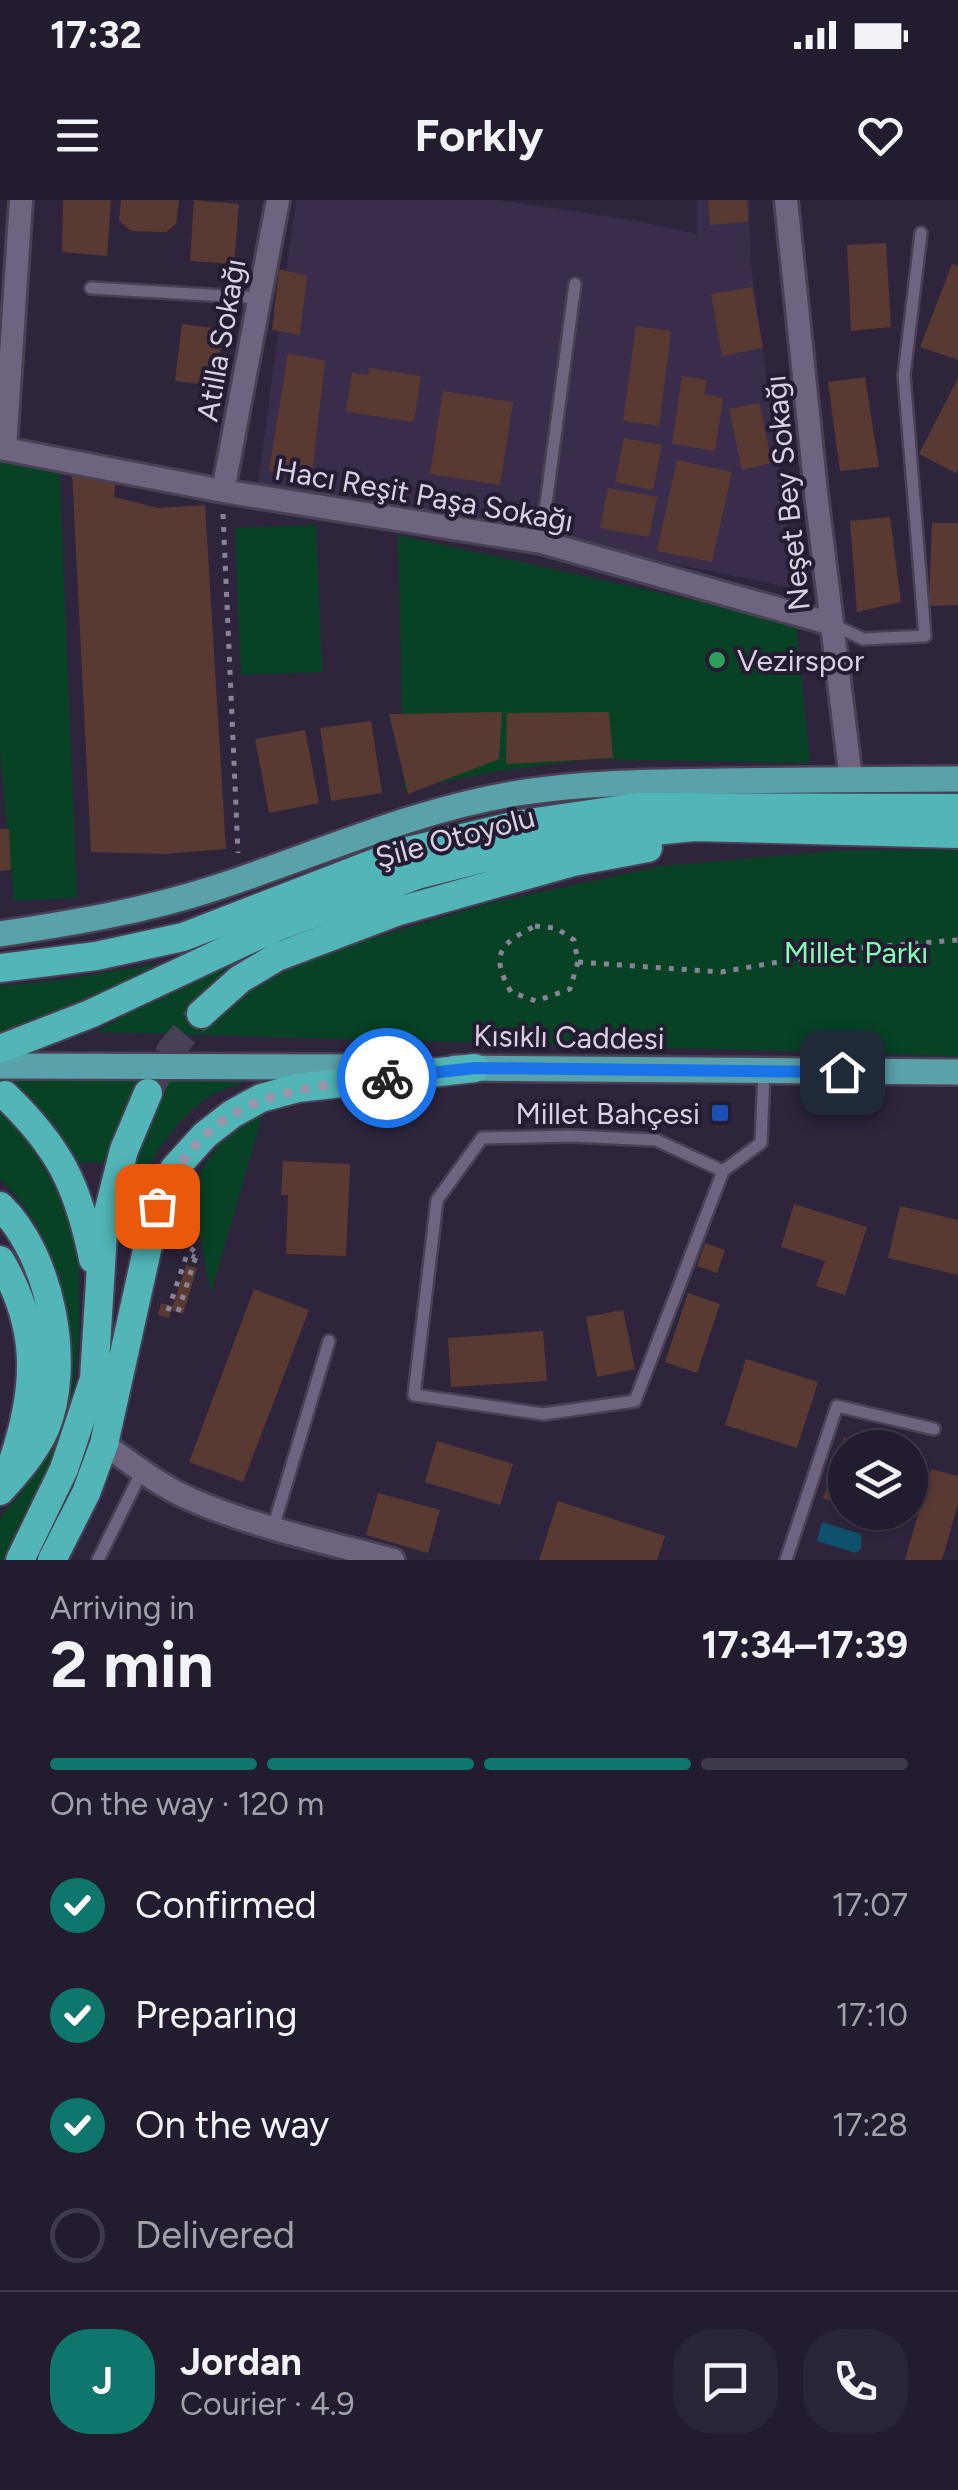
<!DOCTYPE html>
<meta charset="utf-8">
<style>
body{margin:0;font-family:Figtree,sans-serif;background:#2a2536;color:#f1f3f6;height:100vh;display:flex;flex-direction:column;font-size:38px;white-space:nowrap}
*{box-sizing:border-box;margin:0}
p{font-size:32px;color:#a2a1aa}
.icon{flex:none;width:55px;height:55px;fill:none;stroke:currentColor;stroke-width:2;stroke-linecap:round;stroke-linejoin:round}
.map{position:relative;height:1360px;overflow:hidden}
.drawer{display:flex;flex-direction:column;background:#221c2e;flex:1}
.drawer>*{flex:none}
.fabs{position:absolute;left:828px;top:1230px;display:grid;gap:20px}
.fabs a{display:grid;place-items:center;width:100px;height:100px;border-radius:50%;background:#221c2e;box-shadow:0 2px 8px #0004,0 0 0 2px #3f3a4a;font-size:50px}
.pin{position:absolute;display:grid;place-items:center;width:85px;height:85px;color:#fff;margin:-42px;border-radius:20px;box-shadow:0 5px 15px #0006}
.courier{position:absolute;display:grid;place-items:center;width:100px;height:100px;margin:-50px;border:8px solid #1a73e8;border-radius:50%;background:#fff;color:#222;box-shadow:0 2px 12px #0007}
.headline em{font-style:normal;font-weight:700}
.headline div{display:flex;flex-direction:column-reverse}
.headline{display:flex;align-items:center;justify-content:space-between;height:170px;padding:0 50px}
h1{font-size:65px;font-weight:700;line-height:75px}
.bar{display:grid;grid-template-columns:repeat(4,1fr);gap:15px 10px;align-content:center;height:120px;padding:0 50px}
.bar i{height:12px;border-radius:8px;background:#3f3a4a}
.bar .active{background:#0f766e}
.bar p{grid-column:span 4}
.line{display:flex;align-items:center;gap:25px;padding:0 50px;border-top:2px solid #3f3a4a}
.line div{flex:1}
.round{display:grid;place-items:center;flex:none;width:105px;height:105px;border-radius:40px;background:#2a2536}
ol{padding:0 50px;list-style:none}
li{display:flex;align-items:center;gap:30px;height:110px}
li p{margin-inline-start:auto}
li .icon{padding:10px;border-radius:50%;background:#0f766e;color:#fff;stroke-width:4}
li:last-child{color:#a2a1aa}
li i{width:55px;height:55px;border:5px solid #3f3a4a;border-radius:50%}
.status{display:flex;justify-content:space-between;align-items:center;height:70px;padding:0 50px;background:#221c2e;direction:ltr}
.status svg{height:28px;fill:currentColor}
header{display:flex;justify-content:space-between;align-items:center;height:130px;padding:0 50px;background:#221c2e;font-size:45px;font-weight:700}
.map>svg:first-child{display:block}
.built{fill:#392d4b}
.green{fill:#074225}
.water{fill:#0f506b}
.building{fill:#583a32}
.lines{fill:none;stroke-linecap:round;stroke-linejoin:round}
.trunk-tunnel{stroke:#473f56;stroke-width:28;stroke-dasharray:28 14;stroke-linecap:butt}
.service-casing{stroke:#494054;stroke-width:16}
.minor-casing{stroke:#494054;stroke-width:28}
.primary-casing{stroke:#494054;stroke-width:30}
.trunk-casing{stroke:#494054;stroke-width:32}
.path{stroke:#8a8396;stroke-width:5;stroke-dasharray:5 8;stroke-linecap:butt}
.service{stroke:#6f6480;stroke-width:11}
.minor{stroke:#6f6480;stroke-width:22}
.primary{stroke:#59a2aa;stroke-width:25}
.trunk{stroke:#52b6b8;stroke-width:28}
.done{stroke:#9c95a8;stroke-width:10;stroke-dasharray:0 18}
.route{stroke:#1a73e8;stroke-width:12}
.leisure-dot{fill:#2e9e5b;stroke:#251b32;stroke-width:4}
.transit-dot{fill:#1a4fb4;stroke:#251b32;stroke-width:4}
.labels{text-anchor:middle;dominant-baseline:central;stroke-width:8;stroke-linejoin:round;paint-order:stroke}
.street-label{font-size:30px;fill:#d7d1e1;stroke:#251b32}
.poi-label{font-size:30px;fill:#d7d1e1;stroke:#251b32;text-anchor:start}
.park-label{font-size:30px;fill:#80ffb3;stroke:#251b32}
</style>
<div class="status"><b>17:32</b><svg viewBox="0 0 49 12"><path d="M0 12V9h3v3zM5 12V6h3v6zM10 12V3h3v9zM15 12V0h3v12zM26 1h20v11H26zM47 4h2v5h-2z"/></svg></div>
<header><svg class="icon" aria-label="menu" viewBox="0 0 24 24"><path d="M4 6h16M4 12h16M4 18h16"/></svg>Forkly<svg class="icon" aria-label="heart" viewBox="0 0 24 24"><path d="M12 20l-8-8c-3-5 5-10 8-4 3-6 11-1 8 4z"/></svg></header>
<div class="map">
<svg width="958" height="1360" viewBox="0 0 958 1360">
<rect width="100%" height="100%" fill="#2e253d"/>
<path class="built" d="M296,0H499L638,21L697,34V0H749L751,67L797,389L338,294L336,302L257,291Z"/>
<path class="green" d="M0,254L59,263L77,698L14,701L0,551Z
M316,325L322,472L241,475L235,328Z
M398,335L796,423L810,563L592,559L493,572L404,590Z
M958,650V856L97,832L133,809L290,739L224,777L187,805L207,823L254,788L315,756L490,703L662,666L835,651Z
M165,763L99,795L0,832V786L53,781Z
M269,874C250,881 227,886 210,896C171,919 137,983 118,1022L139,886L106,962L74,963L0,899V881Z
M0,911L28,941L62,998L79,1065V1137L73,1197L52,1264L3,1360H0C0,1348 0,1333 0,1321C2,1312 12,1305 18,1297C28,1282 37,1265 45,1250C89,1161 71,1048 0,979Z
M263,913L211,1093L190,989L222,939Z"/>
<path class="water" d="M822,1322L861,1334V1349L856,1353L817,1341Z"/>
<path class="building" d="M63,0H111L107,56L62,52Z
M121,0H179L176,24L166,32L131,31L119,21Z
M194,0L239,4L234,64L190,61Z
M708,0H747L748,22L710,25Z
M886,43L891,127L851,131L847,45Z
M952,64L958,66V160L920,147Z
M279,69L307,76L300,135L272,130Z
M752,87L763,148L722,156L711,94Z
M182,124L223,129L216,186L175,181Z
M636,126L671,131L659,226L623,221Z
M288,153L325,161L311,283L269,271Z
M369,168L421,176L414,222L346,212L352,173L368,175Z
M682,176L707,180L704,194L723,198L715,251L672,244Z
M865,177L879,267L840,271L828,182Z
M958,178V269L956,273L919,254Z
M443,191L513,202L500,285L430,274Z
M759,203L772,263L742,270L729,209Z
M624,238L662,245L653,290L615,282Z
M677,260L732,272L712,362L657,351Z
M72,270L116,278L114,297L158,308L205,305L226,649L165,654L91,652Z
M608,288L657,297L649,337L600,328Z
M890,317L901,402L857,412L850,321Z
M932,323H958V405L929,406Z
M502,512L499,559L408,594L389,514Z
M609,512L613,558L506,564L507,513Z
M371,521L382,593L331,601L320,528Z
M305,530L319,603L269,613L255,539Z
M0,629H9L11,670L0,671Z
M283,961L350,964L346,1056L286,1054L288,995H281Z
M794,1004L867,1027L845,1095L816,1086L825,1061L781,1047Z
M900,1006L958,1020V1075L888,1058Z
M705,1043L725,1050L717,1073L697,1066Z
M186,1065L197,1068L183,1114L171,1110L169,1118L158,1115L161,1103L173,1106Z
M254,1089L309,1110L243,1282L189,1262Z
M688,1093L720,1104L697,1173L665,1162Z
M623,1110L635,1169L597,1177L586,1117Z
M543,1131L547,1181L451,1187L448,1138Z
M746,1159L818,1182L797,1248L725,1225Z
M844,1237L866,1247L845,1248V1307L823,1298Z
M437,1241L513,1264L500,1305L425,1282Z
M931,1269L958,1276V1304L942,1360H905Z
M378,1293L440,1310L428,1353L366,1335Z
M558,1301L665,1336L657,1360H539Z"/>
<g class="lines">
<path class="trunk-tunnel" d="M148,893L170,851L201,814"/>
<defs>
<path id="service" d="M91,88L260,98
M541,342L575,84
M832,424L863,439L925,436L904,175L921,33
M571,936L656,940L723,971L635,1201L543,1214L414,1195L437,1000L482,938Z
M723,971L761,943L764,872
M273,1328L329,1141
M98,1360L142,1271
M786,1360L837,1206L934,1229"/>
<path id="minor" d="M786,0L816,293L851,579
M0,248L223,291L541,342L832,424
M5,249L21,0
M223,291L278,0
M104,1244C132,1264 159,1285 190,1299C254,1327 325,1342 393,1360"/>
<path id="primary" d="M0,734C72,723 145,711 215,688C316,655 413,610 518,593C586,582 655,582 723,581C801,580 880,579 958,579
M0,866L395,867
M455,868L958,872"/>
<path id="trunk" d="M0,768L96,756L183,737L403,652L521,624L638,607L958,608
M201,814L240,779L277,757L399,711L573,662L648,648
M0,849L90,814L276,727L417,675L492,656L596,637L694,627L958,634
M5,895C59,947 78,985 93,1059
M0,1006C51,1055 72,1165 45,1229C34,1253 18,1271 0,1291
M0,1060C42,1130 37,1192 11,1267
M20,1360L64,1269L94,1179L103,1033L124,950L148,893
M52,1360L86,1293L104,1244L157,1005L174,969L205,935L232,914L261,898L298,888L475,868"/>
</defs>
<use href="#service" class="service-casing"/>
<use href="#minor" class="minor-casing"/>
<use href="#primary" class="primary-casing"/>
<use href="#trunk" class="trunk-casing"/>
<path class="path" d="M223,314L238,653
M535,726L556,728L574,740L578,762L570,789L536,801L511,792C490,755 499,744 535,726Z
M578,762L721,772L859,748L958,740
M168,1111L187,1054L195,1057
M178,1112L197,1053L179,1040"/>
<use href="#service" class="service"/>
<use href="#minor" class="minor"/>
<use href="#primary" class="primary"/>
<use href="#trunk" class="trunk"/>
</g>
<g class="lines">
<path class="done" d="M157,1006C207,896 280,890 387,878"/>
<path class="route" d="M387,878L475,868L842,872"/>
</g>
<circle class="leisure-dot" cx="717" cy="460" r="10"/>
<rect class="transit-dot" x="710" y="903" width="20" height="20" rx="5"/>
<g class="labels">
<g class="street-label">
<text transform="translate(221 140) rotate(-80)">Atilla Sokağı</text>
<text transform="translate(787 293) rotate(-96)">Neşet Bey Sokağı</text>
<text transform="translate(424 295) rotate(10)">Hacı Reşit Paşa Sokağı</text>
<text transform="translate(455 637) rotate(-15)">Şile Otoyolu</text>
<text transform="translate(569 837) rotate(1)">Kısıklı Caddesi</text>
</g>
<g class="poi-label">
<text x="737" y="460">Vezirspor</text>
<text x="700" y="913" text-anchor="end">Millet Bahçesi</text>
</g>
<g class="park-label">
<text x="856" y="752">Millet Parkı</text>
</g>
</g>
</svg>
<div class="fabs">
<a><svg class="icon" aria-label="layers" viewBox="0 0 24 24"><path d="M12 4l9 5-9 5-9-5zM3 14l9 5 9-5"/></svg></a>
</div>
<div class="pin" style="left:157px;top:1006px;background:#ea580c"><svg class="icon" aria-label="bag" viewBox="0 0 24 24"><path d="M5 8h14l-1 12H6zM9 8a3 3 0 0 1 6 0"/></svg></div>
<div class="pin" style="left:842px;top:872px;background:#1f2937"><svg class="icon" aria-label="home" viewBox="0 0 24 24"><path d="M3 11l9-7 9 7M6 9v11h12V9"/></svg></div>
<div class="courier" style="left:387px;top:878px"><svg class="icon" aria-label="bike" viewBox="0 0 24 24"><circle cx="6" cy="16" r="4"/><circle cx="18" cy="16" r="4"/><path d="M6 16l4-8h5l3 8M10 8l3 8H6M13 5h3"/></svg></div>
</div>
<section class="drawer">
<div class="headline"><div><h1>2 min</h1><p>Arriving in</p></div><em>17:34–17:39</em></div>
<div class="bar"><i class="active"></i><i class="active"></i><i class="active"></i><i></i><p>On the way · 120 m</p></div>
<ol>
<li><svg class="icon" aria-label="check" viewBox="0 0 24 24"><path d="M5 12l5 5 9-10"/></svg>Confirmed<p>17:07</p></li>
<li><svg class="icon" aria-label="check" viewBox="0 0 24 24"><path d="M5 12l5 5 9-10"/></svg>Preparing<p>17:10</p></li>
<li><svg class="icon" aria-label="check" viewBox="0 0 24 24"><path d="M5 12l5 5 9-10"/></svg>On the way<p>17:28</p></li>
<li><i></i>Delivered</li>
</ol>
<div class="line" style="height:180px"><b class="round" style="background:#0f766e;color:#fff">J</b><div><b>Jordan</b><p>Courier · 4.9</p></div><a class="round"><svg class="icon" aria-label="chat" viewBox="0 0 24 24"><path d="M4 5h16v11H9l-5 4z"/></svg></a><a class="round"><svg class="icon" aria-label="phone" viewBox="0 0 24 24"><path d="M5 4h4l2 5-3 2q2 4 5 5l2-3 5 2v4C11 20 4 13 5 4z"/></svg></a></div>
</section>
